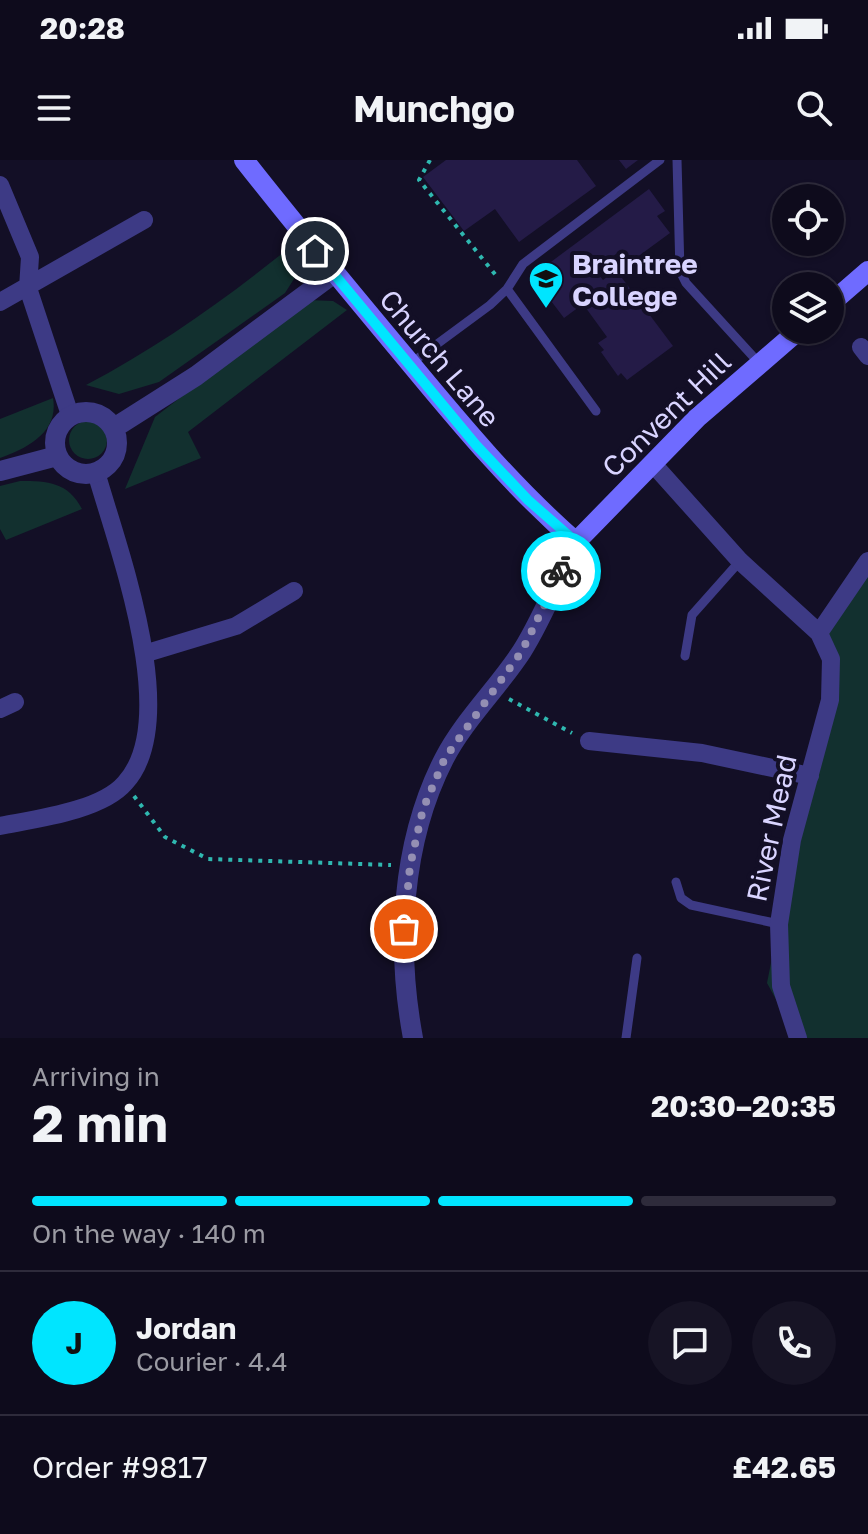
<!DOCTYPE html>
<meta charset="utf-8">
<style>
body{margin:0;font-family:"Golos Text",sans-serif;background:#171425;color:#f1f3f6;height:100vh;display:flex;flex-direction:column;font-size:30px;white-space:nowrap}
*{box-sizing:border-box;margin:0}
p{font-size:26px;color:#9b9ba3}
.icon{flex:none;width:44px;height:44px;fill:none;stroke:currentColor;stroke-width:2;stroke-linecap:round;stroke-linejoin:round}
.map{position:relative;height:878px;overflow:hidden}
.panel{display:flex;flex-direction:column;background:#0e0b1c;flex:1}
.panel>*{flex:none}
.controls{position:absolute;left:772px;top:24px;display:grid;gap:16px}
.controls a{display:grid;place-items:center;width:72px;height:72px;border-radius:50%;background:#0e0b1c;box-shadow:0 2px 6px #0004,0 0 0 2px #2e2b3b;font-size:40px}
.pin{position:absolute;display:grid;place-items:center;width:68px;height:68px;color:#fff;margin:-34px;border:4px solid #fff;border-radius:50%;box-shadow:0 2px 8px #0007}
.courier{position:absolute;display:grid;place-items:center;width:80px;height:80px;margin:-40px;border:6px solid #00e5ff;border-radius:50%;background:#fff;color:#222;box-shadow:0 2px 10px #0007}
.overview em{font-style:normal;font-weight:700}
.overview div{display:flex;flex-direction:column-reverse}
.overview{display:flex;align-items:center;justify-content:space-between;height:136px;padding:0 32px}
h1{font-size:52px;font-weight:700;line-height:60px}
.bar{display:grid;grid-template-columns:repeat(4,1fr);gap:12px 8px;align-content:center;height:96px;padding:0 32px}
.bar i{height:10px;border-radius:6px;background:#2e2b3b}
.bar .current{background:#00e5ff}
.bar p{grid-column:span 4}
.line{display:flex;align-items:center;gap:20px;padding:0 32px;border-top:2px solid #2e2b3b}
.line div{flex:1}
.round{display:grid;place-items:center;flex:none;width:84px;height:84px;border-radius:42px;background:#171425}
.status{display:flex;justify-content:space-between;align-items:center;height:56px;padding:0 40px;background:#0e0b1c;direction:ltr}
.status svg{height:22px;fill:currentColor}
header{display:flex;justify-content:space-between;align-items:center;height:104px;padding:0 32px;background:#0e0b1c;font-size:36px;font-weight:700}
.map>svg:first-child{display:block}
.green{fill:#12302f}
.building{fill:#241b47}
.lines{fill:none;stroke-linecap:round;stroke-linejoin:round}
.path{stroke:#2fb8b0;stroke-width:4;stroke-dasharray:4 6;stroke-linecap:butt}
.service{stroke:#3d3a85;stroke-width:9}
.minor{stroke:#3d3a85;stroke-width:18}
.tertiary{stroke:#3d3a85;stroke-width:20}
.secondary{stroke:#6f6bff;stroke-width:20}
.done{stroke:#948fb3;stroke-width:8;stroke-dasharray:0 14.4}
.route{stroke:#00e5ff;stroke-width:10}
.labels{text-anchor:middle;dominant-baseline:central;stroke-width:8;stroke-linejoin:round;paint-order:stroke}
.poi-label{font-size:28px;font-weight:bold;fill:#d9d4ff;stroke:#130f26;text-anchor:start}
.street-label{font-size:28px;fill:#d9d4ff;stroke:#130f26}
</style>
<div class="status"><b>20:28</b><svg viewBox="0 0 49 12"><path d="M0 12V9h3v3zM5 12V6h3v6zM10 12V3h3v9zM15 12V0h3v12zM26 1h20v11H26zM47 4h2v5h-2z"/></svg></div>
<header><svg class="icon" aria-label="menu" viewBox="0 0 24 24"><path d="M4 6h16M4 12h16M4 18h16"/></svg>Munchgo<svg class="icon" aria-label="search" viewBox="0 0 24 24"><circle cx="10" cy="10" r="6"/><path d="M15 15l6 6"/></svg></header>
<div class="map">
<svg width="868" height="878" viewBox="0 0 868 878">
<rect width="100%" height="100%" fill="#130f26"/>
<path class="green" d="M294,84L301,108L285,133L159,222L119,234L86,225C162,185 227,138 294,84Z
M307,140L333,141L347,150L188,272L201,298L125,329L155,257Z
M53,238C59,272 28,288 0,298V259Z
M69 280a19 19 0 1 1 38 0a19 19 0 1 1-38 0Z
M20,321C48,321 68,322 82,349L6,380L0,369V326Z
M868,401V878H797L767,823L813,592L830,540L819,473Z"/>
<path class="building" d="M446,0H577L596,26L519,82L495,49L464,71L423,17Z
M619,0H638L626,9Z
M649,29L665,51L657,56L670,73L625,106L616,94L595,110L603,120L616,110L673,186L627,220L621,213L618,216L601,192L604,190L598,183L607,177L583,144L564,158L532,116Z"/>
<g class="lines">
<path class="path" d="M430,0L419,20L498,118
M509,539L572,573
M134,636L165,677L208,699L391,705"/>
<path class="service" d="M677,0L680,111L686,123L759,203
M507,129L596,251
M410,204L490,145L507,129L523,104L660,0
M685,496L692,455L740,401
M676,722L681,738L691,745L779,764
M626,878L637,798"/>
<path class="minor" d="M0,25L30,97L28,128L70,255
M0,142L144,60
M861,187L868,196
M654,305L740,401L819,473L831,499L830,540L792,680L779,764L781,826L798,878
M819,473L868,401
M147,493L236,466L294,431
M0,549L15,542
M589,581L702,593L810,616
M0,666C35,659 101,651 125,623C183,560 117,386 96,312"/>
<path class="tertiary" d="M55 283a31 31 0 1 1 62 0a31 31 0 1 1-62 0Z
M114,268L196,216L333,114
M0,311L57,296
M413,878C396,787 401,683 444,599C464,560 498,528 522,491C544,456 558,418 576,382"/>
<path class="secondary" d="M244,0C298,69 354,136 410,203C463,267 513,327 576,382L697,258L799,170
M830,144L868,111"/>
</g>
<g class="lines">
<path class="done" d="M404,769L410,706L423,649L445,598L522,491L561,411"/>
<path class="route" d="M315,91L476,285L528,340L576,382L561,411"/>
</g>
<defs>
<symbol id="university-pin" viewBox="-11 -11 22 30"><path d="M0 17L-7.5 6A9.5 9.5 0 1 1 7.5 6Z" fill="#00e5ff" stroke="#130f26"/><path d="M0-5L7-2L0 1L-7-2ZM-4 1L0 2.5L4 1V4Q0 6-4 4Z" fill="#111"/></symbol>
</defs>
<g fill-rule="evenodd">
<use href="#university-pin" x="526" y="99" width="40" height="54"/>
</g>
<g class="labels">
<g class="poi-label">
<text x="572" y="103">Braintree<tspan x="572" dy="32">College</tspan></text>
</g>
<g class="street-label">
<text transform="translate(440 198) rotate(50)">Church Lane</text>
<text transform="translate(666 254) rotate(-44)">Convent Hill</text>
<text transform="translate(771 668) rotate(-78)">River Mead</text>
</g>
</g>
</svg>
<div class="controls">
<a><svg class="icon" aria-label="locate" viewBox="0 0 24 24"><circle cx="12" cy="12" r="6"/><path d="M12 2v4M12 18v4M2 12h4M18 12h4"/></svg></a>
<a><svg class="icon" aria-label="layers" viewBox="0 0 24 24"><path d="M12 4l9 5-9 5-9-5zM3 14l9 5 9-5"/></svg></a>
</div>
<div class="pin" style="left:404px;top:769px;background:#ea580c"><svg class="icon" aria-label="bag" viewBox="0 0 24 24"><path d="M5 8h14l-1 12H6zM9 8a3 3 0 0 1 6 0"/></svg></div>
<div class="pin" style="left:315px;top:91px;background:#1f2937"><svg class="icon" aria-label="home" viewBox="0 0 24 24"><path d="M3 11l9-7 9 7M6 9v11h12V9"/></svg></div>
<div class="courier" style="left:561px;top:411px"><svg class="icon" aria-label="bike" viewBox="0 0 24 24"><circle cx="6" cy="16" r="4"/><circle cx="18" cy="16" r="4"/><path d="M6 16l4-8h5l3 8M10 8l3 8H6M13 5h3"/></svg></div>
</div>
<section class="panel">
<div class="overview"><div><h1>2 min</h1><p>Arriving in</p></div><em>20:30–20:35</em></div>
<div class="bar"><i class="current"></i><i class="current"></i><i class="current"></i><i></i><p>On the way · 140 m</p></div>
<div class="line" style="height:144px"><b class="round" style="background:#00e5ff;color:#111">J</b><div><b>Jordan</b><p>Courier · 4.4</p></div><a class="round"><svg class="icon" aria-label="chat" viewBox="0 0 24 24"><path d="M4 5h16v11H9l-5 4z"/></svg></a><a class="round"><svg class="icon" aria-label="phone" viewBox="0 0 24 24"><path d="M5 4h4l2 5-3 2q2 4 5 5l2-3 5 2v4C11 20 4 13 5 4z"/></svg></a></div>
<div class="line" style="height:104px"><div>Order #9817</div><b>£42.65</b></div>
</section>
